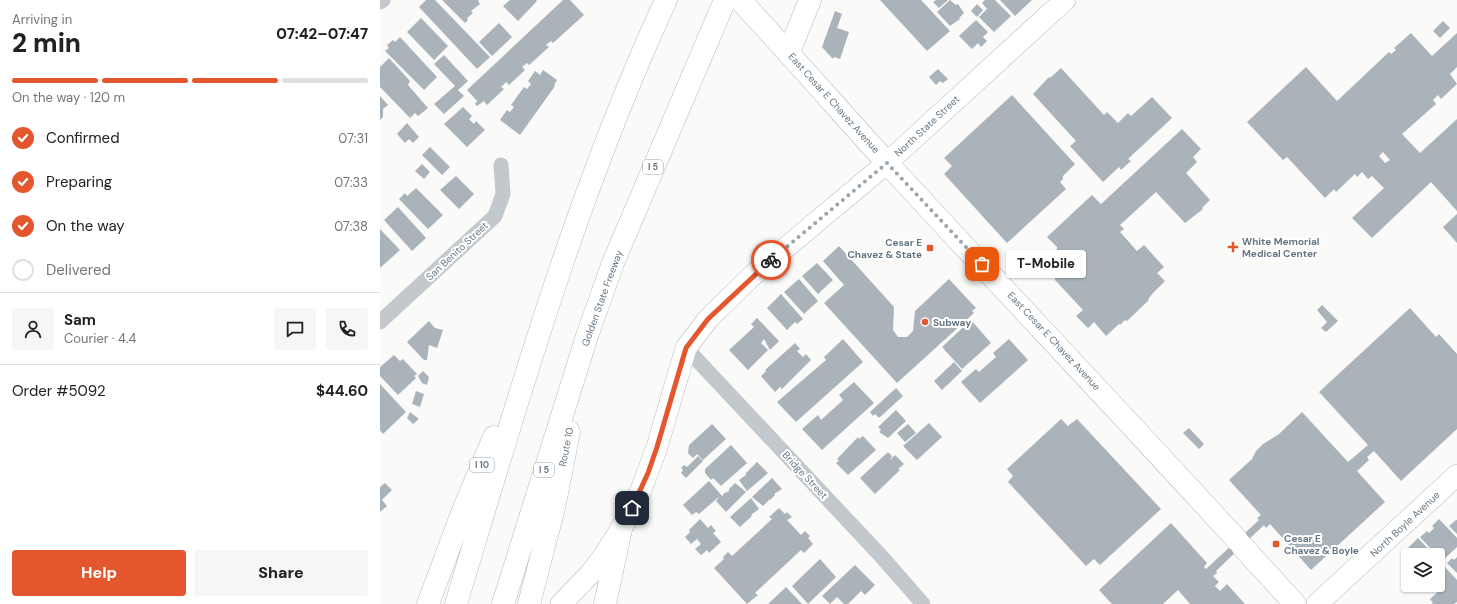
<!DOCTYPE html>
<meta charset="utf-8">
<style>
body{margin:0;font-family:"DM Sans",sans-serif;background:#f6f6f6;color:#202124;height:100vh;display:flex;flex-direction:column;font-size:15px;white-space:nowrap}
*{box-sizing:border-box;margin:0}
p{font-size:13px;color:#757577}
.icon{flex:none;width:22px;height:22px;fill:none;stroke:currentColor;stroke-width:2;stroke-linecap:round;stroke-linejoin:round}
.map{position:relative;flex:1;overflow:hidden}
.drawer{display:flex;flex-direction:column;background:#fff;width:380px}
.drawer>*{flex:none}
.controls{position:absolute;left:1021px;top:548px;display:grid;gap:8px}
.controls a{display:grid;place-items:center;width:44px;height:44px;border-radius:4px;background:#fff;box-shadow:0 1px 3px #0004;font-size:20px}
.pin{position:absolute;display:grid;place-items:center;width:34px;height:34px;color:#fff;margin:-17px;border-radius:8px;box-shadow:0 2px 6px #0006}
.courier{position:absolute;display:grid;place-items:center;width:40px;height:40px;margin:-20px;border:3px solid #e4572e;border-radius:50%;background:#fff;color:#222;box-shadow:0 1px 5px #0007}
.bubble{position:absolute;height:28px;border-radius:4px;background:#fff;box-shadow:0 1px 3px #0004;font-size:13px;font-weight:800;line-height:28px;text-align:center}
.head em{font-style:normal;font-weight:800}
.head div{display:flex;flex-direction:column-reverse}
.head{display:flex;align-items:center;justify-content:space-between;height:68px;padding:0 12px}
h1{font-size:26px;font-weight:800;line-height:30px}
.bar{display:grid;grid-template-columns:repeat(4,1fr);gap:6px 4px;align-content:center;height:48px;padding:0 12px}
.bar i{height:5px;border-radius:3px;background:#e0e0e0}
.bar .current{background:#e4572e}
.bar p{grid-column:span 4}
.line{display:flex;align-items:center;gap:10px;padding:0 12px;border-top:1px solid #e0e0e0}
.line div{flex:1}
.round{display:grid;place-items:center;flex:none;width:42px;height:42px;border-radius:4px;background:#f6f6f6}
ol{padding:0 12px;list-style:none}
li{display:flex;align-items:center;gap:12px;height:44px}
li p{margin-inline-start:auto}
li .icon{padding:4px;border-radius:50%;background:#e4572e;color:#fff;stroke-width:4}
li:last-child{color:#757577}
li i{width:22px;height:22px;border:2px solid #e0e0e0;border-radius:50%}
.primary-button{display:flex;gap:8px;margin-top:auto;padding:8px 12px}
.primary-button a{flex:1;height:46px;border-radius:4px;background:#e4572e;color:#fff;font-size:16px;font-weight:800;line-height:46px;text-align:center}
.primary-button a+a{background:#f6f6f6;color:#202124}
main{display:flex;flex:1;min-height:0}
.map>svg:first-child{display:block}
.building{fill:#aab3b9;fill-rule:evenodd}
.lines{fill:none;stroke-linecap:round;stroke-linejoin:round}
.secondary-casing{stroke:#b3babf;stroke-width:22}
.primary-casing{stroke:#b5babe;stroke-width:23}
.highway-casing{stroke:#b4b9bd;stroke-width:23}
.street{stroke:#c3c8cc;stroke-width:15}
.secondary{stroke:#fff;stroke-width:21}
.primary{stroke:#fff;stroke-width:22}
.highway{stroke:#fff;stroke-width:22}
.done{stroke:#99a4ac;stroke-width:4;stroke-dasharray:0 7.2}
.route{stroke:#e4572e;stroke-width:5}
.poi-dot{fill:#e4572e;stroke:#fff;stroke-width:1.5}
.labels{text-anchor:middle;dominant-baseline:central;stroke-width:4;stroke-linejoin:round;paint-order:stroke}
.shield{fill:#fff;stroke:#939fa8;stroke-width:1}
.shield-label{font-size:9px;font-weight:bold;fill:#657683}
.street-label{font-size:10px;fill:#657683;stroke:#fff}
.poi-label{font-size:10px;font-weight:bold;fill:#657683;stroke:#fff;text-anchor:start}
</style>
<main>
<section class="drawer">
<div class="head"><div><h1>2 min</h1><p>Arriving in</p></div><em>07:42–07:47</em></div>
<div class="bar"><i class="current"></i><i class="current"></i><i class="current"></i><i></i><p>On the way · 120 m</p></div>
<ol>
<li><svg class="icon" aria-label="check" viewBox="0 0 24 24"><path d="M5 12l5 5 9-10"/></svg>Confirmed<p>07:31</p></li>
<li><svg class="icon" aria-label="check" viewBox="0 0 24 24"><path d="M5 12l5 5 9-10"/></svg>Preparing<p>07:33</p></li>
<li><svg class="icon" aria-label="check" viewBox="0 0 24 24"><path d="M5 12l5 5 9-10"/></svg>On the way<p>07:38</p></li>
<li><i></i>Delivered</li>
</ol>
<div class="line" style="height:72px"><a class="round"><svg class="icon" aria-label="person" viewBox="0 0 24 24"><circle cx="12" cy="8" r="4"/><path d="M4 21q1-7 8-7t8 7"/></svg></a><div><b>Sam</b><p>Courier · 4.4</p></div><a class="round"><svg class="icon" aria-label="chat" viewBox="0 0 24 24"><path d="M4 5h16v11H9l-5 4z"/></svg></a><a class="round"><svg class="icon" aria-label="phone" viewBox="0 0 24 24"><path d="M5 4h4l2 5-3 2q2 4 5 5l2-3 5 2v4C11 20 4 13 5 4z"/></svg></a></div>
<div class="line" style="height:52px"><div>Order #5092</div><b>$44.60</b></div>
<div class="primary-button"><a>Help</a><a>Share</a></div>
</section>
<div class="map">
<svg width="1077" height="604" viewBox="0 0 1077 604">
<rect width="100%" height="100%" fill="#fafaf8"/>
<path class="building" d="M46,0H55L110,57L97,69L39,7Z
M62,0H99L98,1L100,4L91,11L93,13L87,18L88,20L85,23Z
M130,0H156L157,1L138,21L123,6Z
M183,0H190L204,15L173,43L171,41L166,45L169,47L149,65L147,63L142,67L145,70L129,85L126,82L121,87L124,89L107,105L104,101L97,106L95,104L97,101L87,90Z
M500,0H541L570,31L547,51Z
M556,0H568L559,8L553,2Z
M570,0L576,5L578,4L584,13L579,18L580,19L570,26L557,12Z
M605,0H615L631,16L614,32L599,17L607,9L602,3Z
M620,0H652L635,16Z
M597,4L603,10L597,17L591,11Z
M455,11L462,14L457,28L469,32L460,59L454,57L453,59L442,47Z
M41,18L68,46L54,60L27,32Z
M596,20L608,32L603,37L607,41L601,47L598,43L592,49L579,36Z
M1063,21L1070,28L1060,38L1053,31Z
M119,23L132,37L112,56L99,42Z
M1031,33L1052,56L1077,33V67L1070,74L1077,84L1061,99L1058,95L1053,100L1056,104L1022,134L1040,153L1077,119V211L1051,182L992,238L972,218L1004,188L992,176L988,179L982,172L977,177L975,174L956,192L954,189L945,198L907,157L903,160L867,122L926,67L957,101L1009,52L1011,54L1016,50L1014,48ZM1003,152L1010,160L1005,163L999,156Z
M20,37L57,77L44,90L5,51L9,48L7,45L13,40L15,42Z
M64,55L88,81L78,90L84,96L64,114L54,104L75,86L54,64Z
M9,58L30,81L28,85L48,108L38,116L35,113L30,118L0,87V67Z
M681,68L724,115L727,112L738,123L748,113L751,116L772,97L792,118L748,159L751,161L741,170L739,167L723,182L690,146L696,141L653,94L669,77L670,78Z
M558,69L568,79L563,83L560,81L556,85L549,77Z
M163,70L177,80L174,85L175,86L140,135L120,120L127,110L130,112L134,107L131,105L144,87L147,89L151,84L148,81L155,71L160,75Z
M632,95L695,164L683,176V179L680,182L686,189L627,243L564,174L572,166L564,158Z
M0,96L8,105L3,109V117L0,120Z
M83,107L92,116L89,119L94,124L96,121L105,130L87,147L64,124Z
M27,123L39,137L33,143L29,139L25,143L17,134Z
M802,129L821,149L813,157L817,162L806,173L830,200L822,208L823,209L805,223L776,192L740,225L744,229L740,232L757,251L764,245L784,267L777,273L785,281L773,293L768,299L769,300L747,321L745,320L740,325L739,324L726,336L714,322L708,328L696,316L703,310L675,280L677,247L667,237L712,195L721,204Z
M50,147L70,167L62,175L42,155Z
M42,164L50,172L44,179L35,171Z
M76,176L94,194L79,209L60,190Z
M36,188L63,215L48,229L19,199L25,193L27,196Z
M18,207L46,238L32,251L4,220Z
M1077,214V243L1063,227Z
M0,229L20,250L0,268Z
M459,246L514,307L513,330L518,337H527L533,331L535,311L569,279L596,308L592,311L594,313L517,383L444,303L464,285L443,261Z
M437,263L453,280L438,294L422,276Z
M419,279L438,301L424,314L404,292Z
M401,294L423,319L417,324L415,322L407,330L387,308Z
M942,305L958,321L946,332L941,328L947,322L937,310Z
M1030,308L1056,337L1059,334L1077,354V429L1021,481L994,451L987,457L989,460L977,471L1005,502L931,570L890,524L886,528L884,525L837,570L836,571L837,573L833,576L839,582L835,586L840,591L847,584L865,604H810L798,590L783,604H732L719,590L791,523L827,563L824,567L826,569L879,520L877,518L881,515L849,480L872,459L876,451L883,444L899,434L922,412L968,462L988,445L939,392Z
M377,318L399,341L390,350L384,339L381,343L388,350L368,370L349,350L374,327L371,324Z
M591,320L611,343L582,369L562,347Z
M49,321L55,328L63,330L57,348L49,345L47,360H44L27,342Z
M463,339L483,362L416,422L397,402L446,360L444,357Z
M629,339L648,360L600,403L581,382L596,369L599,372L616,357L613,353Z
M415,343L420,349L417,351L423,357L426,354L431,360L402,389L400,387L395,392L381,376L386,371L385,370Z
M14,355L20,361L23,359L37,374L34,376L36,378L18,395L0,376V367Z
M574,362L582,371L562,390L554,381Z
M43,371L49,377L47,385L42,383L38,376Z
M474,382L494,403L442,450L422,429L438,415L441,420L463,400L459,395Z
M0,384L26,412L3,434L0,430Z
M516,388L523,396L499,418L495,414L493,416L490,412Z
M36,391L44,394L40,407L32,404Z
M516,410L526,421L508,438L499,432L501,430L498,427Z
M30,412L39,419L33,424L27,418Z
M681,419L688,426L697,419L781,509L720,565L714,559L706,566L628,482L633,476L627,469Z
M549,423L562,437L537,460L523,446Z
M332,424L346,439L323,460L317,454L313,458L308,453L309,445Z
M528,424L536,433L525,442L517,433Z
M809,428L824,444L819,449L803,433Z
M483,436L496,450L468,475L456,463L459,461L457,459L478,437L479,439Z
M351,445L367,463L341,486L333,478L331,480L325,473V469Z
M508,452L512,456L510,460L515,455L524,464L518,469L520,470L495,494L480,478Z
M318,456L323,461L306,478L301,473L303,470L301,468L304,465L307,467Z
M377,462L388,473L367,491L359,480L366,475V473Z
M392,478L402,489L394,494L395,495L390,500L388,499L389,500L383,506L372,497Z
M329,481L343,497V494L349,491V489L355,483L366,492L346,512L336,501L340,496L319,514L316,512L312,515L303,505Z
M5,483L12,490L2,500L7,506L0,512V487Z
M371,498L379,509L371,515L372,516L360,527L350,517Z
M399,508L405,514L407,512L412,517L407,520L421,535L425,531L430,536L428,538L433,544L424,553L421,550L375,593L378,595L367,604L334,568L344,559L343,557L348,552L352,556L392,519L389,517Z
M320,519L328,528L331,525L336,531L333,533L341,542L329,553L327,550L321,555L315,549L321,544L317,539L311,544L305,537L310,532L309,530Z
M1059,519L1077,538V547L1062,561L1040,537L1047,531L1049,533L1054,528L1052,526Z
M1076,520H1077V534L1069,526Z
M1038,538L1054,555H1028L1025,551Z
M1077,557V573L1067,563L1072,558L1074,560Z
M440,559L456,577L428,604L412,586Z
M475,565L495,585L485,595L481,591L468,604H464L457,597L450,604L442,596Z
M1064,566L1077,580V602L1074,604H1051L1053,603L1050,599L1061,589L1058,585V572Z
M406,587L422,604H388Z"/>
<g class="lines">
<defs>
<path id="secondary" d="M181,604L210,574L225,554L241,529L258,498L277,447L306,348L328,319L373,275L507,163L685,0
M937,604L1077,475"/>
<path id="primary" d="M360,0C410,54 459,110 508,164C624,290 742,414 857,540
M862,546L915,604"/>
<path id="highway" d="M409,52L430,0
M48,604L84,508L114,437
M76,604C138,399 196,195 286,0
M123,604L207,336L233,263L345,0
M149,604L174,508L189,432
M225,604L241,529"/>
</defs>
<use href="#secondary" class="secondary-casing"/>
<use href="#primary" class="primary-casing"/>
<use href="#highway" class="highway-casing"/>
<path class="street" d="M0,2L3,0
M0,322L115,216L123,194L121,165
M306,348L501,556L543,604"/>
<use href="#secondary" class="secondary"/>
<use href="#primary" class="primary"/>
<use href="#highway" class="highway"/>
</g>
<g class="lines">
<path class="done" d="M391,260L507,163L602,264"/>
<path class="route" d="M252,508L268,473L277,447L306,348L328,319L391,260"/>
</g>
<g class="poi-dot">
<path d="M851 241h4v4h4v4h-4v4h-4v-4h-4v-4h4z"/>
<rect x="546" y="244" width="8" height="8" rx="2"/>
<circle cx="545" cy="322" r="4"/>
<rect x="892" y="540" width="8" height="8" rx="2"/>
</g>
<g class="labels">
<g class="shield">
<rect x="263" y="160" width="20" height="14" rx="3"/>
<rect x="90" y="458" width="24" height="14" rx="3"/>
<rect x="154" y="463" width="20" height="14" rx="3"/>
</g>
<g class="shield-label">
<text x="273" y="167">I 5</text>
<text x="102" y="465">I 10</text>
<text x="164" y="470">I 5</text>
</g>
<g class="street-label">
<text transform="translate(454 103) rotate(48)">East Cesar E Chavez Avenue</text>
<text transform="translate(547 126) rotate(-43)">North State Street</text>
<text transform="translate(77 251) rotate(-43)">San Benito Street</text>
<text transform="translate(222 298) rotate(-70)">Golden State Freeway</text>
<text transform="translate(674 341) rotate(47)">East Cesar E Chavez Avenue</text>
<text transform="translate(186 447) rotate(-79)">Route 10</text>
<text transform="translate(425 475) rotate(47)">Bridge Street</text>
<text transform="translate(1025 524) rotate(-43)">North Boyle Avenue</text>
</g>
<g class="poi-label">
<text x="862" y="241">White Memorial<tspan x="862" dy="12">Medical Center</tspan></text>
<text x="542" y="242" text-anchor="end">Cesar E<tspan x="542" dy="12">Chavez &amp; State</tspan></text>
<text x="553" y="322">Subway</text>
<text x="904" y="538">Cesar E<tspan x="904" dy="12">Chavez &amp; Boyle</tspan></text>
</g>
</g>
</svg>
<div class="controls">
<a><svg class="icon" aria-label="layers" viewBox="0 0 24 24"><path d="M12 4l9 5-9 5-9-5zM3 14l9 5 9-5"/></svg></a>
</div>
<div class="pin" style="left:602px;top:264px;background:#ea580c"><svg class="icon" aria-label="bag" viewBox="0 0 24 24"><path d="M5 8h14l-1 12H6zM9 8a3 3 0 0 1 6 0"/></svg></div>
<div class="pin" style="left:252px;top:508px;background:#1f2937"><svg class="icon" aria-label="home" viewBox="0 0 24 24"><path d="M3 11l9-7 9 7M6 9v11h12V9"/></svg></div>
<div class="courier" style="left:391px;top:260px"><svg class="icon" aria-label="bike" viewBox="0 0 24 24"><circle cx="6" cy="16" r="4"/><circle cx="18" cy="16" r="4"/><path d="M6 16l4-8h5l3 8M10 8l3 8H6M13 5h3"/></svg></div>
<div class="bubble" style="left:626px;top:250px;width:80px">T-Mobile</div>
</div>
</main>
